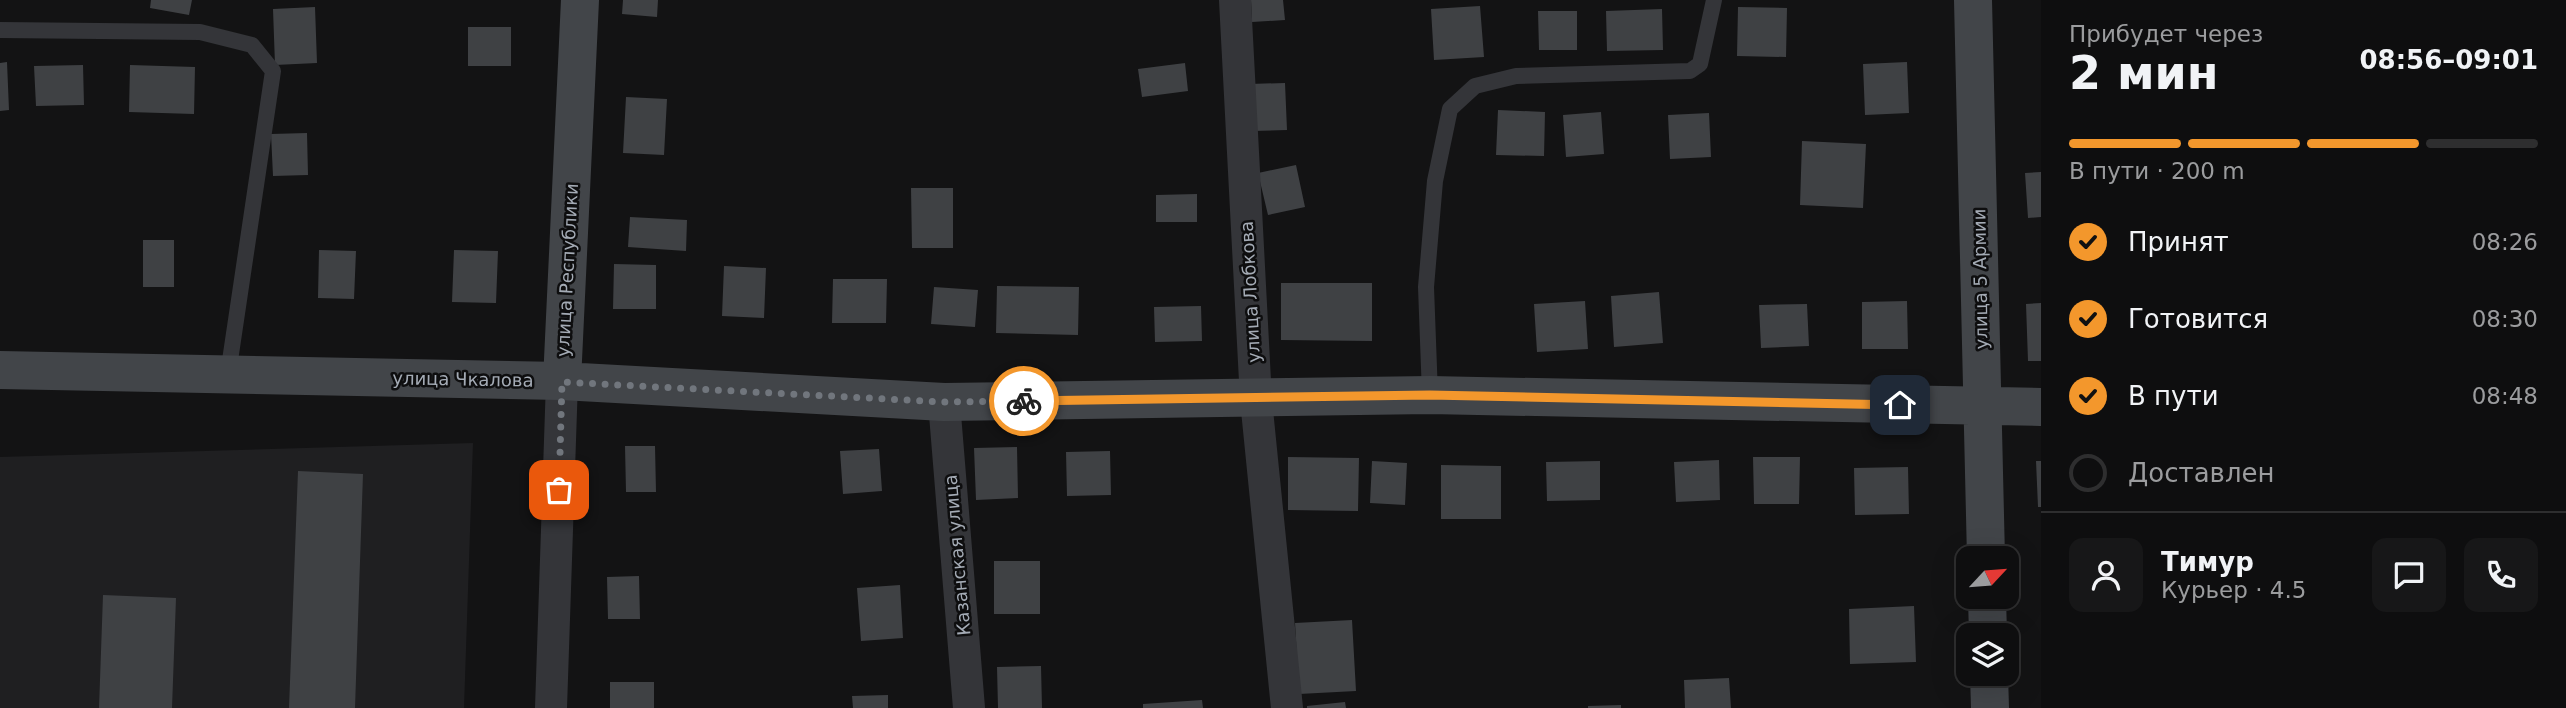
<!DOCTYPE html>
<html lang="ru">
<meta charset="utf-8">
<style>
body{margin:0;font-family:"DejaVu Sans",sans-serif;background:#171718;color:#f1f3f6;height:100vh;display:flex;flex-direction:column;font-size:26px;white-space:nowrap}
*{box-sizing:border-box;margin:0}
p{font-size:23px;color:#9b9c9e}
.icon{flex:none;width:38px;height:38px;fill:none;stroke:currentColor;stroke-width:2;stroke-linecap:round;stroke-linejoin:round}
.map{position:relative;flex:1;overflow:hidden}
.sheet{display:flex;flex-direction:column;background:#0e0e0f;width:525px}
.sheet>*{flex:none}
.needle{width:46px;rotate:64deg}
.buttons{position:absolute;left:1956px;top:546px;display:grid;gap:14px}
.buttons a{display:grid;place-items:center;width:63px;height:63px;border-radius:14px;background:#0e0e0f;box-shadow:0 7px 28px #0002,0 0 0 2px #2e2e2f;font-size:35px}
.pin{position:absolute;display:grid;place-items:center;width:60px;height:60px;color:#fff;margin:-30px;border-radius:14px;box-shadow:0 4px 10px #0006}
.courier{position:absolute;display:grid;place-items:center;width:70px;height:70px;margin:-35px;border:5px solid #f3972c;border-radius:50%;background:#fff;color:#222;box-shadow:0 2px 9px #0007}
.summary em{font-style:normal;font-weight:700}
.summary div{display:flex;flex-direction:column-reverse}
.summary{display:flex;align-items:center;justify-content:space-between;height:119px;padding:0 28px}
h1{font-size:46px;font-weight:700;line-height:52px}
.bar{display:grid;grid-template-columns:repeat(4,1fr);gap:10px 7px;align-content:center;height:84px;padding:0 28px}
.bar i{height:9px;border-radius:5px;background:#2e2e2f}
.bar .active{background:#f3972c}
.bar p{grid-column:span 4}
.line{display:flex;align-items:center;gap:18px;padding:0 28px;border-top:2px solid #2e2e2f}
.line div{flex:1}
.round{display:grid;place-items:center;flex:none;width:74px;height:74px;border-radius:14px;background:#171718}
ol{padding:0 28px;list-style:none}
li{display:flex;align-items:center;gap:21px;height:77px}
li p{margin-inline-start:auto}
li .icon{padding:7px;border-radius:50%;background:#f3972c;color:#111;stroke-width:4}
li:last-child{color:#9b9c9e}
li i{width:38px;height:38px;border:4px solid #2e2e2f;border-radius:50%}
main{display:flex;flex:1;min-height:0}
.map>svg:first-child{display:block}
.built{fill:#1f1f21}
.building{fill:#3f4144}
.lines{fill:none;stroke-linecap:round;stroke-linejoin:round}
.service{stroke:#343539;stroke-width:16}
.minor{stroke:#343539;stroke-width:32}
.secondary{stroke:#424549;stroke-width:38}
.done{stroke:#71767d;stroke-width:7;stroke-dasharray:0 12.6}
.route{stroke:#f3972c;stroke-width:9}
.labels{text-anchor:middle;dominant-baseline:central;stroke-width:5;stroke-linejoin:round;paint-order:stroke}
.street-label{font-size:18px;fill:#a4abb5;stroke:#0e0e0f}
</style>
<main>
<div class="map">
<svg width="2041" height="708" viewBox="0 0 2041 708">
<rect width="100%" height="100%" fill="#131314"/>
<path class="built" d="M473,443L464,708H0V457Z"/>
<path class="building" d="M151,0H192L189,15L150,8Z
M623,0H658L657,17L622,14Z
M1251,0H1283L1285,20L1252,22Z
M1480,6L1484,57L1434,60L1431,9Z
M315,7L317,63L275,65L273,9Z
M1738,7L1787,8L1786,57L1737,56Z
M1662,9L1663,50L1607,51L1606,11Z
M1538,11H1577V50H1539Z
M468,27H511V66H468Z
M7,62L9,110L0,111V63Z
M1907,62L1909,113L1865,115L1863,64Z
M1185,63L1188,91L1142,97L1138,69Z
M83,65L84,105L36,106L34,66Z
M130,65L195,67L194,114L129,112Z
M1285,83L1287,130L1252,131L1250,84Z
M626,97L667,99L664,155L623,153Z
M1498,110L1545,112L1544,156L1496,155Z
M1601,112L1604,154L1566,157L1563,115Z
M1709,113L1711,157L1670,159L1668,115Z
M307,133L308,175L273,176L271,134Z
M1802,141L1866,144L1863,208L1800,205Z
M1296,165L1305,207L1268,215L1258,173Z
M2041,172V217L2028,218L2025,173Z
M911,188H953V248H912Z
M1197,194V222H1156V195Z
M630,217L687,220L686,251L628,247Z
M143,240H174V287H143Z
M319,250L356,251L354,299L318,298Z
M454,250L498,251L496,303L452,302Z
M614,264L656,265V309H613Z
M724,266L766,268L764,318L722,316Z
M833,279H887L886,323H832Z
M1281,283H1372V341L1281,340Z
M997,286L1079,287L1078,335L996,333Z
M934,287L978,290L975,327L931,324Z
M1659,292L1663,343L1614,347L1611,296Z
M1585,301L1588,349L1537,352L1534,304Z
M1907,301L1908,349H1862V302Z
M2041,303V361H2028L2026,304Z
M1807,304L1809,346L1761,348L1759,305Z
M1201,306L1202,341L1155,342L1154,307Z
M625,446H655L656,492H626Z
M1017,447L1018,498L976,500L974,448Z
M879,449L882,491L843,494L840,451Z
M1110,451L1111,495L1067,496L1066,452Z
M1288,457L1359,458L1358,511L1288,510Z
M1753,457H1800L1799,504H1754Z
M1719,460L1720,500L1676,502L1674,462Z
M1372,461L1407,463L1405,505L1370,503Z
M1600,461V500L1547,501L1546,462Z
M2036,461H2041V507H2038Z
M1441,465L1501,466V519H1441Z
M1908,467L1909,514L1855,515L1854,468Z
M298,471L363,474L355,708H289Z
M994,561H1040V614H994Z
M639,576L640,619H608L607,577Z
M900,585L903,638L861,641L857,588Z
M103,595L176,598L172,708H99Z
M1914,606L1916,662L1850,664L1849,609Z
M1352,620L1356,691L1299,694L1295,623Z
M1041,666L1042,708H998L997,667Z
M1729,678L1731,708H1685L1684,680Z
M610,682H654V708H610Z
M888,695V708H853L852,696Z
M1202,700L1203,708H1143V704Z
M1345,702L1346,708H1307V706Z
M1621,705V708H1588V706Z"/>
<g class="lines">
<path class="service" d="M0,30L200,32L252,45L273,71L228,374
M1430,395L1426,287L1435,181L1450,109L1475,86L1516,76L1690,71L1700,64L1714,0"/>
<path class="minor" d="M1235,0L1256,400L1287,708
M944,402L969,708
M551,708L562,381"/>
<path class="secondary" d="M1973,0L1986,558
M0,370L562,381L944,402L1430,395L2041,407
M562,381L580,0
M1987,597L1988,635
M1989,674L1990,708"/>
</g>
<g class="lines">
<path class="done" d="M559,490L562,382L944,402L1024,401"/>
<path class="route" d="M1024,401L1430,395L1900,405"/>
</g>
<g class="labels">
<g class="street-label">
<text transform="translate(567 270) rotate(-87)">улица Республики</text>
<text transform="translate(1980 279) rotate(-91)">улица 5 Армии</text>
<text transform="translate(1250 292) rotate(-93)">улица Лобкова</text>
<text transform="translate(463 379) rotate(1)">улица Чкалова</text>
<text transform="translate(957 555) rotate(-95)">Казанская улица</text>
</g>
</g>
</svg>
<div class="buttons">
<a><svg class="needle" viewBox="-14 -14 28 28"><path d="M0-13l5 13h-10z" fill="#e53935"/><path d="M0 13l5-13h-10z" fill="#9b9c9e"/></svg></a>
<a><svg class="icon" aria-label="layers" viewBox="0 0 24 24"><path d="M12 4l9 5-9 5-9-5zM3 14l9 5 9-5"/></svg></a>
</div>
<div class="pin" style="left:559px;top:490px;background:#ea580c"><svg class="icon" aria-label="bag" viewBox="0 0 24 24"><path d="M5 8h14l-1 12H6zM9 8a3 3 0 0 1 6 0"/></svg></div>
<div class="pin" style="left:1900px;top:405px;background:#1f2937"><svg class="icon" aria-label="home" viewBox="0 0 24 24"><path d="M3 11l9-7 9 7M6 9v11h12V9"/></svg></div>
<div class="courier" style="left:1024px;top:401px"><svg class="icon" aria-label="bike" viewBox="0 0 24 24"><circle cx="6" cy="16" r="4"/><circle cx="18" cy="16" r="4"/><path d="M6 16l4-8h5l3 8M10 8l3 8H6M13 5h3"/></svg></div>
</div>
<section class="sheet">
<div class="summary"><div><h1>2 мин</h1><p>Прибудет через</p></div><em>08:56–09:01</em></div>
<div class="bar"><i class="active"></i><i class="active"></i><i class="active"></i><i></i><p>В пути · 200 m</p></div>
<ol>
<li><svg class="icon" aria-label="check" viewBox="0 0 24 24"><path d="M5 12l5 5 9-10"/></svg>Принят<p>08:26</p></li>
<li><svg class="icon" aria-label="check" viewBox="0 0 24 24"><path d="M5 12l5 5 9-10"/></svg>Готовится<p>08:30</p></li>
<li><svg class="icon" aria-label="check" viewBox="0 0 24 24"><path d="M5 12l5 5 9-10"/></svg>В пути<p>08:48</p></li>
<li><i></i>Доставлен</li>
</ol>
<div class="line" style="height:126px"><a class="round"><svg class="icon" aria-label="person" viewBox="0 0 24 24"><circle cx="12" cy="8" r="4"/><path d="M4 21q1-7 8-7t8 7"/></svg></a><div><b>Тимур</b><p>Курьер · 4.5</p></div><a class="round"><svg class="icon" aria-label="chat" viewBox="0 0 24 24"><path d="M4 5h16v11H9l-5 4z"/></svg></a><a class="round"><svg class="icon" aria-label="phone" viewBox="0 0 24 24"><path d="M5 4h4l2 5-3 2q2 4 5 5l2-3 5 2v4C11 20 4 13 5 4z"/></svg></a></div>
</section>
</main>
